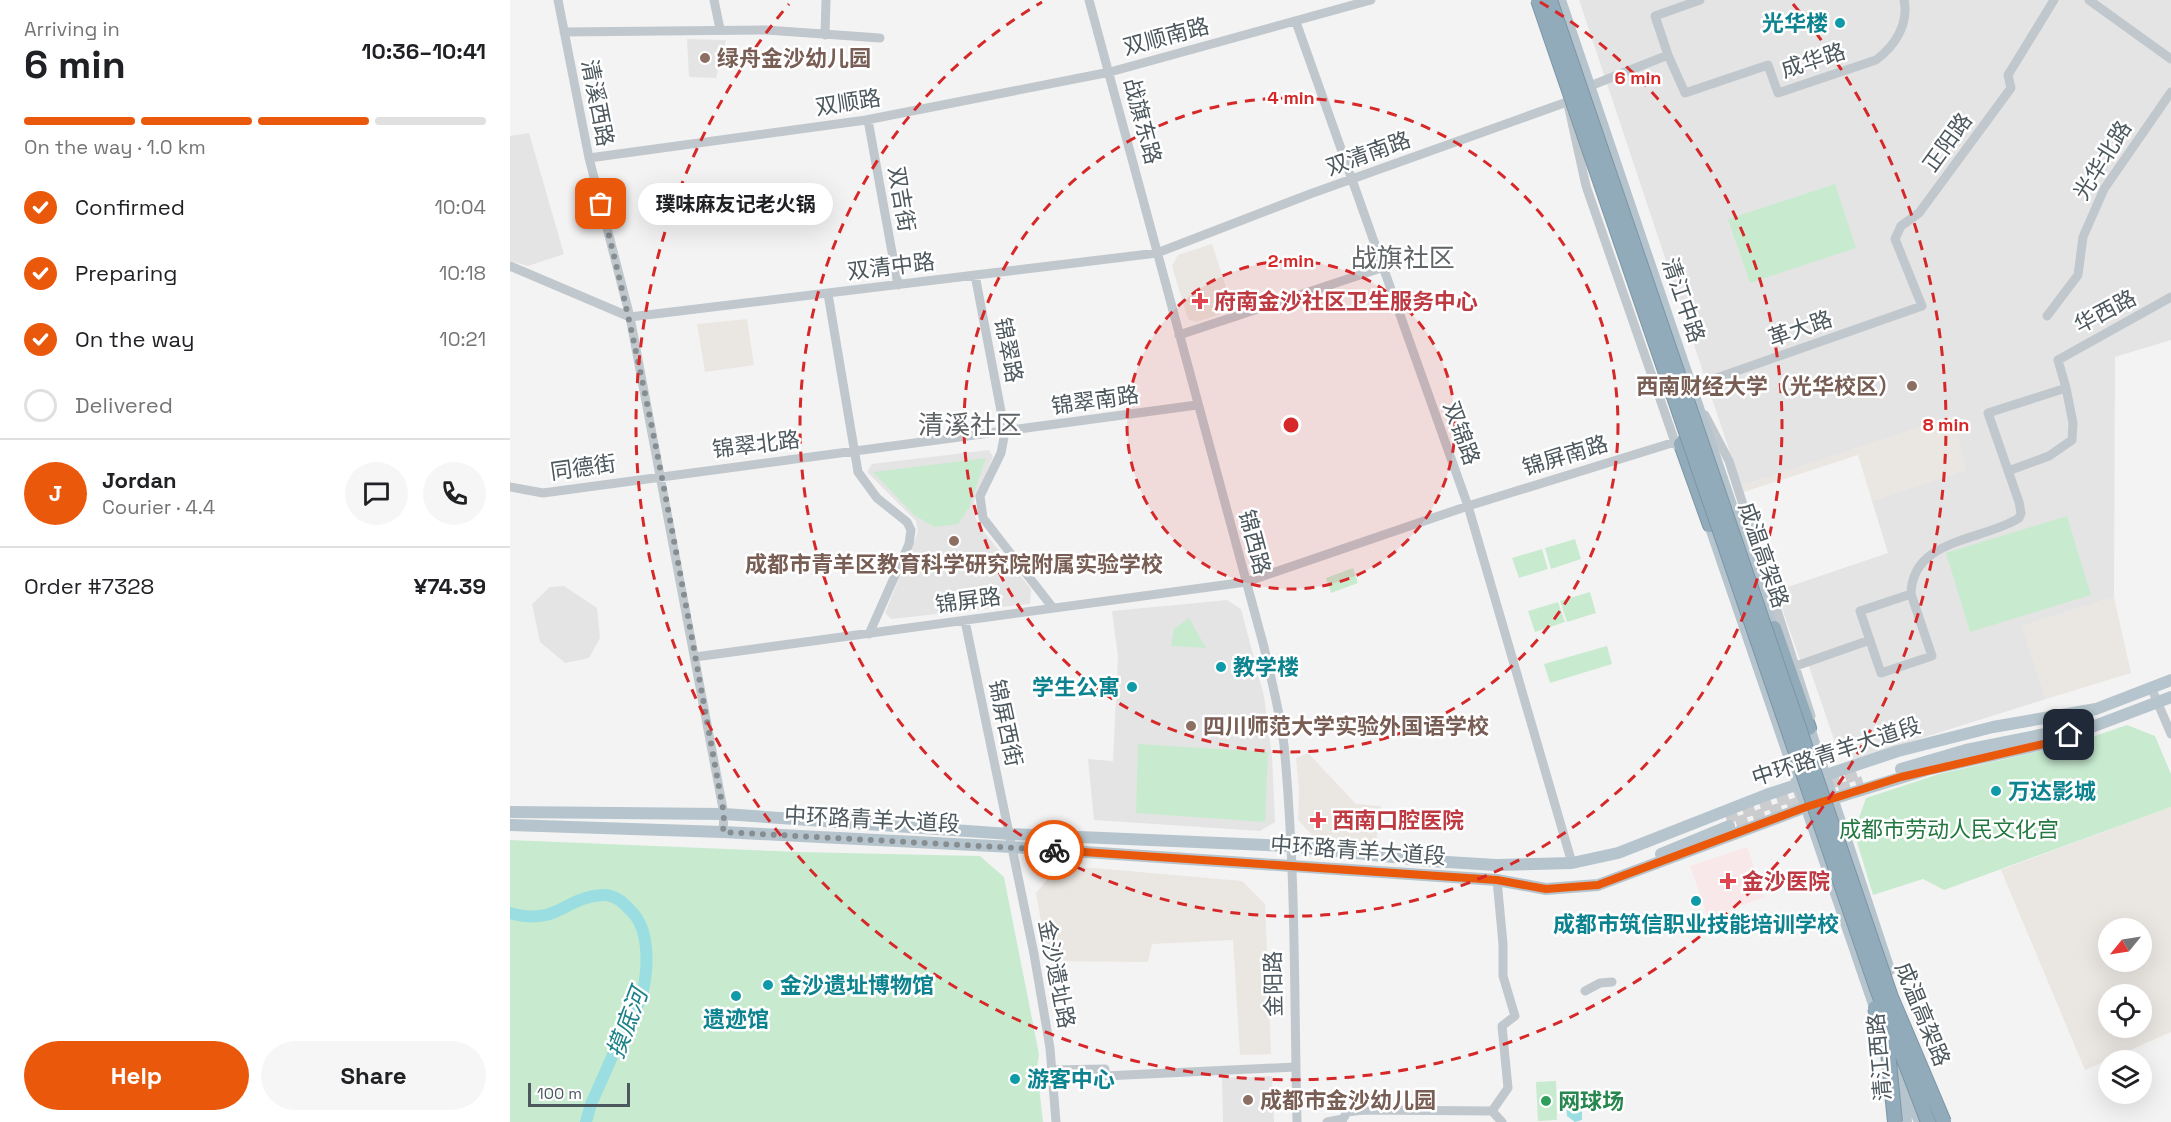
<!DOCTYPE html>
<meta charset="utf-8">
<style>
body{margin:0;font-family:"Space Grotesk","Noto Sans SC",sans-serif;background:#f6f6f6;color:#202124;height:100vh;display:flex;flex-direction:column;font-size:22px;white-space:nowrap}
*{box-sizing:border-box;margin:0}
p{font-size:20px;color:#757577}
.icon{flex:none;width:33px;height:33px;fill:none;stroke:currentColor;stroke-width:2;stroke-linecap:round;stroke-linejoin:round}
.map{position:relative;flex:1;overflow:hidden}
.details{display:flex;flex-direction:column;background:#fff;width:510px}
.details>*{flex:none}
.needle{width:39px;rotate:240deg}
.buttons{position:absolute;left:1588px;top:918px;display:grid;gap:12px}
.buttons a{display:grid;place-items:center;width:54px;height:54px;border-radius:50%;background:#fff;box-shadow:0 6px 24px #0002;font-size:30px}
.scale{position:absolute;left:18px;bottom:15px;width:102px;box-sizing:border-box;padding-left:6px;border:3px solid #4c585e;border-top:0;font-size:16px;line-height:21px;white-space:nowrap;color:#4c585e;-webkit-text-stroke:4px #fff;paint-order:stroke}
.pin{position:absolute;display:grid;place-items:center;width:51px;height:51px;color:#fff;margin:-26px;border-radius:12px;box-shadow:0 3px 9px #0006}
.courier{position:absolute;display:grid;place-items:center;width:60px;height:60px;margin:-30px;border:4px solid #ea580c;border-radius:50%;background:#fff;color:#222;box-shadow:0 2px 8px #0007}
.bubble{position:absolute;height:42px;border-radius:21px;background:#fff;box-shadow:0 6px 24px #0002;font-size:20px;font-weight:700;line-height:42px;text-align:center}
.head em{font-style:normal;font-weight:700}
.head div{display:flex;flex-direction:column-reverse}
.head{display:flex;align-items:center;justify-content:space-between;height:102px;padding:0 24px}
h1{font-size:39px;font-weight:700;line-height:45px}
.bar{display:grid;grid-template-columns:repeat(4,1fr);gap:9px 6px;align-content:center;height:72px;padding:0 24px}
.bar i{height:8px;border-radius:4px;background:#e0e0e0}
.bar .on{background:#ea580c}
.bar p{grid-column:span 4}
.line{display:flex;align-items:center;gap:15px;padding:0 24px;border-top:2px solid #e0e0e0}
.line div{flex:1}
.round{display:grid;place-items:center;flex:none;width:63px;height:63px;border-radius:32px;background:#f6f6f6}
ol{padding:0 24px;list-style:none}
li{display:flex;align-items:center;gap:18px;height:66px}
li p{margin-inline-start:auto}
li .icon{padding:6px;border-radius:50%;background:#ea580c;color:#fff;stroke-width:4}
li:last-child{color:#757577}
li i{width:33px;height:33px;border:3px solid #e0e0e0;border-radius:50%}
.primary-button{display:flex;gap:12px;margin-top:auto;padding:12px 24px}
.primary-button a{flex:1;height:69px;border-radius:36px;background:#ea580c;color:#fff;font-size:24px;font-weight:700;line-height:69px;text-align:center}
.primary-button a+a{background:#f6f6f6;color:#202124}
main{display:flex;flex:1;min-height:0}
.map>svg:first-child{display:block}
.commercial{fill:#eae6e1;fill-rule:evenodd}
.education{fill:#e5e4e4}
.medical{fill:#f9e8e9}
.green{fill:#c8ebd0}
.water{fill:#9adee2}
.lines{fill:none;stroke-linecap:round;stroke-linejoin:round}
.river{stroke:#9adee2;stroke-width:12}
.major-tunnel{stroke:#caccce;stroke-width:12;stroke-dasharray:12 6;stroke-linecap:butt}
.highway-casing{stroke:#7c96a6;stroke-width:16}
.minor{stroke:#c0c8cd;stroke-width:9}
.major{stroke:#b6c5cd;stroke-width:12}
.highway{stroke:#91abba;stroke-width:14}
.highway-bridge-casing{stroke:#7c96a6;stroke-width:16;stroke-linecap:butt}
.highway-bridge{stroke:#91abba;stroke-width:14}
.done{stroke:#878e92;stroke-width:6;stroke-dasharray:0 10.8}
.route{stroke:#ea580c;stroke-width:8}
.ring{fill:none;stroke:#d62828;stroke-width:3;stroke-dasharray:10 8}
.culture-dot{fill:#0f9aa8;stroke:#fff;stroke-width:2}
.education-dot{fill:#8d6e63;stroke:#fff;stroke-width:2}
.health-dot{fill:#e0444e;stroke:#fff;stroke-width:2}
.leisure-dot{fill:#2e9e5b;stroke:#fff;stroke-width:2}
.labels{text-anchor:middle;dominant-baseline:central;stroke-width:5;stroke-linejoin:round;paint-order:stroke}
.culture-label{font-size:22px;font-weight:bold;fill:#0d838f;stroke:#fff;text-anchor:start}
.street-label{font-size:22px;fill:#4c585e;stroke:#fff}
.education-label{font-size:22px;font-weight:bold;fill:#785e54;stroke:#fff;text-anchor:start}
.health-label{font-size:22px;font-weight:bold;fill:#be3a42;stroke:#fff;text-anchor:start}
.park-label{font-size:22px;fill:#247841;stroke:#fff}
.leisure-label{font-size:22px;font-weight:bold;fill:#27864d;stroke:#fff;text-anchor:start}
.water-label{font-size:24px;font-style:italic;fill:#1d8289;stroke:#fff}
.quarter-label{font-size:26px;fill:#5f6466;stroke:#fff}
.centre{fill:#d62828;stroke:#fff;stroke-width:3}
.ring-label{font-size:18px;text-anchor:middle;font-weight:bold;fill:#d62828;stroke:#fff;stroke-width:5;stroke-linejoin:round;paint-order:stroke}
</style>
<main>
<section class="details">
<div class="head"><div><h1>6 min</h1><p>Arriving in</p></div><em>10:36–10:41</em></div>
<div class="bar"><i class="on"></i><i class="on"></i><i class="on"></i><i></i><p>On the way · 1.0 km</p></div>
<ol>
<li><svg class="icon" aria-label="check" viewBox="0 0 24 24"><path d="M5 12l5 5 9-10"/></svg>Confirmed<p>10:04</p></li>
<li><svg class="icon" aria-label="check" viewBox="0 0 24 24"><path d="M5 12l5 5 9-10"/></svg>Preparing<p>10:18</p></li>
<li><svg class="icon" aria-label="check" viewBox="0 0 24 24"><path d="M5 12l5 5 9-10"/></svg>On the way<p>10:21</p></li>
<li><i></i>Delivered</li>
</ol>
<div class="line" style="height:108px"><b class="round" style="background:#ea580c;color:#fff">J</b><div><b>Jordan</b><p>Courier · 4.4</p></div><a class="round"><svg class="icon" aria-label="chat" viewBox="0 0 24 24"><path d="M4 5h16v11H9l-5 4z"/></svg></a><a class="round"><svg class="icon" aria-label="phone" viewBox="0 0 24 24"><path d="M5 4h4l2 5-3 2q2 4 5 5l2-3 5 2v4C11 20 4 13 5 4z"/></svg></a></div>
<div class="line" style="height:78px"><div>Order #7328</div><b>¥74.39</b></div>
<div class="primary-button"><a>Help</a><a>Share</a></div>
</section>
<div class="map">
<svg width="1661" height="1122" viewBox="0 0 1661 1122">
<rect width="100%" height="100%" fill="#f4f3f3"/>
<path class="commercial" d="M702,244L723,310L686,322L678,319L662,266L668,255Z
M237,319L244,365L195,372L187,324Z
M1444,416L1455,470L1362,501L1348,455L1234,492L1231,486Z
M1604,597L1621,673L1536,699L1512,626Z
M798,753L846,804L871,806L866,844L804,837L788,820L789,790L786,758Z
M1661,807V1032L1575,1070L1491,870ZM1599,928H1632V962H1599ZM1599,994H1632V1028H1599Z
M549,865L732,881L755,904L761,1054L730,1055L723,940L642,944L638,962L538,961L526,893Z"/>
<path class="education" d="M1069,0H1661V340L1605,357L1604,597L1512,626L1536,699L1342,760L1328,751L1296,658L1290,660L1266,591L1378,553L1362,501L1455,470L1444,416L1231,486Z
M177,39L216,40L206,78L179,77Z
M19,133L54,254L18,266L0,261V136Z
M479,450L483,457L464,501L463,511L469,526L521,589L520,604L381,619L375,613L408,532L406,521L357,472L362,464Z
M54,586L87,608L90,638L79,658L55,663L30,642L22,604L40,587Z
M717,600L731,609L754,696L762,756L765,822L750,831L584,820L578,759L603,761L608,657L602,611Z
M762,1076L764,1122H713L712,1078Z"/>
<path class="medical" d="M1237,847L1255,897L1198,918L1180,866Z"/>
<path class="green" d="M1325,184L1346,248L1240,283L1218,219Z
M476,458L459,508L448,524L424,527L404,515L363,472Z
M1557,516L1581,595L1460,632L1436,553Z
M1065,539L1071,559L1041,569L1035,548Z
M1032,549L1038,569L1009,578L1002,558Z
M843,568L848,583L821,593L816,578Z
M1080,592L1086,613L1057,622L1050,601Z
M1048,602L1055,622L1025,632L1018,611Z
M679,618L696,648L661,646L664,629Z
M1097,646L1102,664L1040,683L1034,664Z
M1617,725L1645,736L1661,774V807L1434,890L1413,879L1363,895L1344,832L1356,798L1429,774L1561,744Z
M628,744L758,752L755,822L626,813Z
M0,840L289,852L470,856L494,877L529,1054L527,1068L533,1122H0Z
M1046,1081L1047,1120L1028,1121L1026,1082Z"/>
<path class="water" d="M1055,1090H1060L1066,1104L1072,1108V1120L1065,1122L1057,1116Z"/>
<g class="lines">
<path class="river" d="M0,913C49,926 52,898 92,895C105,894 114,903 122,912C140,930 138,968 133,991C130,1005 120,1020 113,1033C102,1056 92,1080 81,1104L76,1122"/>
<path class="major-tunnel" d="M1216,818L1350,773
M1226,823L1353,782"/>
<defs>
<path id="highway" d="M1171,444L1200,525
M1264,628L1299,728"/>
</defs>
<use href="#highway" class="highway-casing"/>
<path class="minor" d="M48,0L79,158L120,317L214,814L213,832
M204,0L210,29
M579,0L754,647C761,679 770,712 774,745C786,870 784,997 787,1122
M1190,0L1145,16L1158,55L1175,93L1258,65L1268,93L1366,60C1385,46 1399,24 1394,0
M1579,0L1661,59
M786,22L958,506L1062,863
M54,32L256,30L370,38
M315,35L316,0
M1075,88L1158,55
M1058,104L1076,186L1166,445
M358,120L388,285
M79,158L356,120L600,72L861,0
M0,266L120,317L647,253L800,194L1057,102L1064,96
M465,275L495,432L491,453L470,496L473,518L543,608
M318,294L348,472L367,498L397,522L401,530L399,544L359,634
M1537,316L1568,275L1573,237L1594,189L1661,92
M669,335L871,268
M1181,387L1412,306L1385,239L1391,226L1409,213L1501,88L1498,75L1544,0
M1195,415L1219,461L1301,716
M1498,471L1539,456L1562,440L1563,423L1556,388
M0,487L33,493L687,405
M1401,594C1402,538 1473,541 1509,518L1511,513L1509,502L1478,413L1556,388L1548,360L1661,297
M1401,594L1422,656L1371,673L1350,611Z
M455,621L524,954L540,1048L546,1122
M185,657L736,582L958,506L1165,442
M1286,666L1360,640
M1641,687L1661,734
M1075,991L1090,983L1102,982
M542,1070L595,1069V1076L785,1067
M786,1097L833,1105L837,1112
M982,1111L992,1122
M817,1122L833,1119L837,1112L854,1110L982,1111L998,1088L992,1026L1005,1016L993,976V944L987,880"/>
<path class="major" d="M1050,0L1266,638
M1197,516L1368,1016
M1296,719L1379,970
M1391,769L1456,750L1555,730
M0,812L214,814L500,834L779,846L921,861L986,865L1062,863L1108,853L1256,795L1388,751L1483,727L1586,709L1661,680
M0,825L213,832L502,847L987,880L1036,889L1088,885L1296,807L1416,770L1542,742L1661,697
M1151,854L1219,826
M1381,1052L1410,1122
M1393,1093L1396,1122"/>
<use href="#highway" class="highway"/>
<defs>
<path id="highway-bridge" d="M1028,0L1367,989L1418,1122
M1040,0L1381,997L1434,1122
M1365,1008L1378,1052L1385,1122"/>
</defs>
<use href="#highway-bridge" class="highway-bridge-casing"/>
<use href="#highway-bridge" class="highway-bridge"/>
</g>
<g class="lines">
<path class="done" d="M91,204C143,405 176,610 214,814L213,832L544,850"/>
<path class="route" d="M544,850L987,880L1036,889L1088,885L1296,807L1391,777L1542,742L1559,735"/>
</g>
<circle cx="781" cy="425" r="164" fill="#d62828" fill-opacity=".12"/>
<g class="ring">
<circle cx="781" cy="425" r="164"/>
<circle cx="781" cy="425" r="327"/>
<path d="M1030 2A491 491 0 1 1 532 2"/>
<path d="M1283 4A655 655 0 1 1 279 4"/>
</g>
<g class="culture-dot">
<circle cx="1330" cy="23" r="6"/>
<circle cx="711" cy="667" r="6"/>
<circle cx="622" cy="687" r="6"/>
<circle cx="1486" cy="791" r="6"/>
<circle cx="1186" cy="901" r="6"/>
<circle cx="258" cy="985" r="6"/>
<circle cx="226" cy="996" r="6"/>
<circle cx="505" cy="1079" r="6"/>
</g>
<g class="education-dot">
<circle cx="195" cy="58" r="6"/>
<circle cx="1402" cy="386" r="6"/>
<circle cx="444" cy="541" r="6"/>
<circle cx="681" cy="726" r="6"/>
<circle cx="738" cy="1100" r="6"/>
</g>
<g class="health-dot">
<path d="M687 292h6v6h6v6h-6v6h-6v-6h-6v-6h6z"/>
<path d="M805 811h6v6h6v6h-6v6h-6v-6h-6v-6h6z"/>
<path d="M1215 872h6v6h6v6h-6v6h-6v-6h-6v-6h6z"/>
</g>
<circle class="leisure-dot" cx="1036" cy="1101" r="6"/>
<g class="labels">
<g class="culture-label">
<text x="1318" y="23" text-anchor="end">光华楼</text>
<text x="723" y="667">教学楼</text>
<text x="610" y="687" text-anchor="end">学生公寓</text>
<text x="1498" y="791">万达影城</text>
<text x="1186" y="924" text-anchor="middle">成都市筑信职业技能培训学校</text>
<text x="270" y="985">金沙遗址博物馆</text>
<text x="226" y="1019" text-anchor="middle">遗迹馆</text>
<text x="517" y="1079">游客中心</text>
</g>
<g class="street-label">
<text transform="translate(656 36) rotate(-15)">双顺南路</text>
<text transform="translate(1303 60) rotate(-18)">成华路</text>
<text transform="translate(338 102) rotate(-9)">双顺路</text>
<text transform="translate(88 103) rotate(79)">清溪西路</text>
<text transform="translate(633 121) rotate(75)">战旗东路</text>
<text transform="translate(1437 142) rotate(-54)">正阳路</text>
<text transform="translate(858 153) rotate(-20)">双清南路</text>
<text transform="translate(1592 160) rotate(-58)">光华北路</text>
<text transform="translate(392 199) rotate(80)">双吉街</text>
<text transform="translate(381 266) rotate(-7)">双清中路</text>
<text transform="translate(1174 300) rotate(71)">清江中路</text>
<text transform="translate(1595 311) rotate(-28)">华西路</text>
<text transform="translate(1290 328) rotate(-19)">革大路</text>
<text transform="translate(499 350) rotate(79)">锦翠路</text>
<text transform="translate(585 400) rotate(-8)">锦翠南路</text>
<text transform="translate(952 433) rotate(70)">双锦路</text>
<text transform="translate(246 444) rotate(-7)">锦翠北路</text>
<text transform="translate(1055 455) rotate(-17)">锦屏南路</text>
<text transform="translate(73 467) rotate(-8)">同德街</text>
<text transform="translate(745 542) rotate(75)">锦西路</text>
<text transform="translate(1254 555) rotate(71)">成温高架路</text>
<text transform="translate(458 600) rotate(-8)">锦屏路</text>
<text transform="translate(496 723) rotate(78)">锦屏西街</text>
<text transform="translate(1326 751) rotate(-18)">中环路青羊大道段</text>
<text transform="translate(362 819) rotate(3)">中环路青羊大道段</text>
<text transform="translate(848 850) rotate(4)">中环路青羊大道段</text>
<text transform="translate(547 974) rotate(79)">金沙遗址路</text>
<text transform="translate(763 984) rotate(-91)">金阳路</text>
<text transform="translate(1413 1014) rotate(68)">成温高架路</text>
<text transform="translate(1369 1057) rotate(-95)">清江西路</text>
</g>
<g class="education-label">
<text x="207" y="58">绿舟金沙幼儿园</text>
<text x="1390" y="386" text-anchor="end">西南财经大学（光华校区）</text>
<text x="444" y="564" text-anchor="middle">成都市青羊区教育科学研究院附属实验学校</text>
<text x="693" y="726">四川师范大学实验外国语学校</text>
<text x="750" y="1100">成都市金沙幼儿园</text>
</g>
<g class="health-label">
<text x="704" y="301">府南金沙社区卫生服务中心</text>
<text x="822" y="820">西南口腔医院</text>
<text x="1232" y="881">金沙医院</text>
</g>
<g class="park-label">
<text x="1439" y="829">成都市劳动人民文化宫</text>
</g>
<g class="leisure-label">
<text x="1048" y="1101">网球场</text>
</g>
<g class="water-label">
<text transform="translate(117 1023) rotate(-69)">摸底河</text>
</g>
<g class="quarter-label">
<text x="893" y="258">战旗社区</text>
<text x="460" y="425">清溪社区</text>
</g>
</g>
<circle cx="781" cy="425" r="9" class="centre"/>
<g class="ring-label">
<text x="1128" y="84">6 min</text>
<text x="781" y="104">4 min</text>
<text x="781" y="267">2 min</text>
<text x="1436" y="431">8 min</text>
</g>
</svg>
<div class="buttons">
<a><svg class="needle" viewBox="-14 -14 28 28"><path d="M0-13l5 13h-10z" fill="#e53935"/><path d="M0 13l5-13h-10z" fill="#757577"/></svg></a>
<a><svg class="icon" aria-label="locate" viewBox="0 0 24 24"><circle cx="12" cy="12" r="6"/><path d="M12 2v4M12 18v4M2 12h4M18 12h4"/></svg></a>
<a><svg class="icon" aria-label="layers" viewBox="0 0 24 24"><path d="M12 4l9 5-9 5-9-5zM3 14l9 5 9-5"/></svg></a>
</div>
<div class="scale">100 m</div>
<div class="pin" style="left:91px;top:204px;background:#ea580c"><svg class="icon" aria-label="bag" viewBox="0 0 24 24"><path d="M5 8h14l-1 12H6zM9 8a3 3 0 0 1 6 0"/></svg></div>
<div class="pin" style="left:1559px;top:735px;background:#1f2937"><svg class="icon" aria-label="home" viewBox="0 0 24 24"><path d="M3 11l9-7 9 7M6 9v11h12V9"/></svg></div>
<div class="courier" style="left:544px;top:850px"><svg class="icon" aria-label="bike" viewBox="0 0 24 24"><circle cx="6" cy="16" r="4"/><circle cx="18" cy="16" r="4"/><path d="M6 16l4-8h5l3 8M10 8l3 8H6M13 5h3"/></svg></div>
<div class="bubble" style="left:128px;top:183px;width:195px">璞味麻友记老火锅</div>
</div>
</main>
